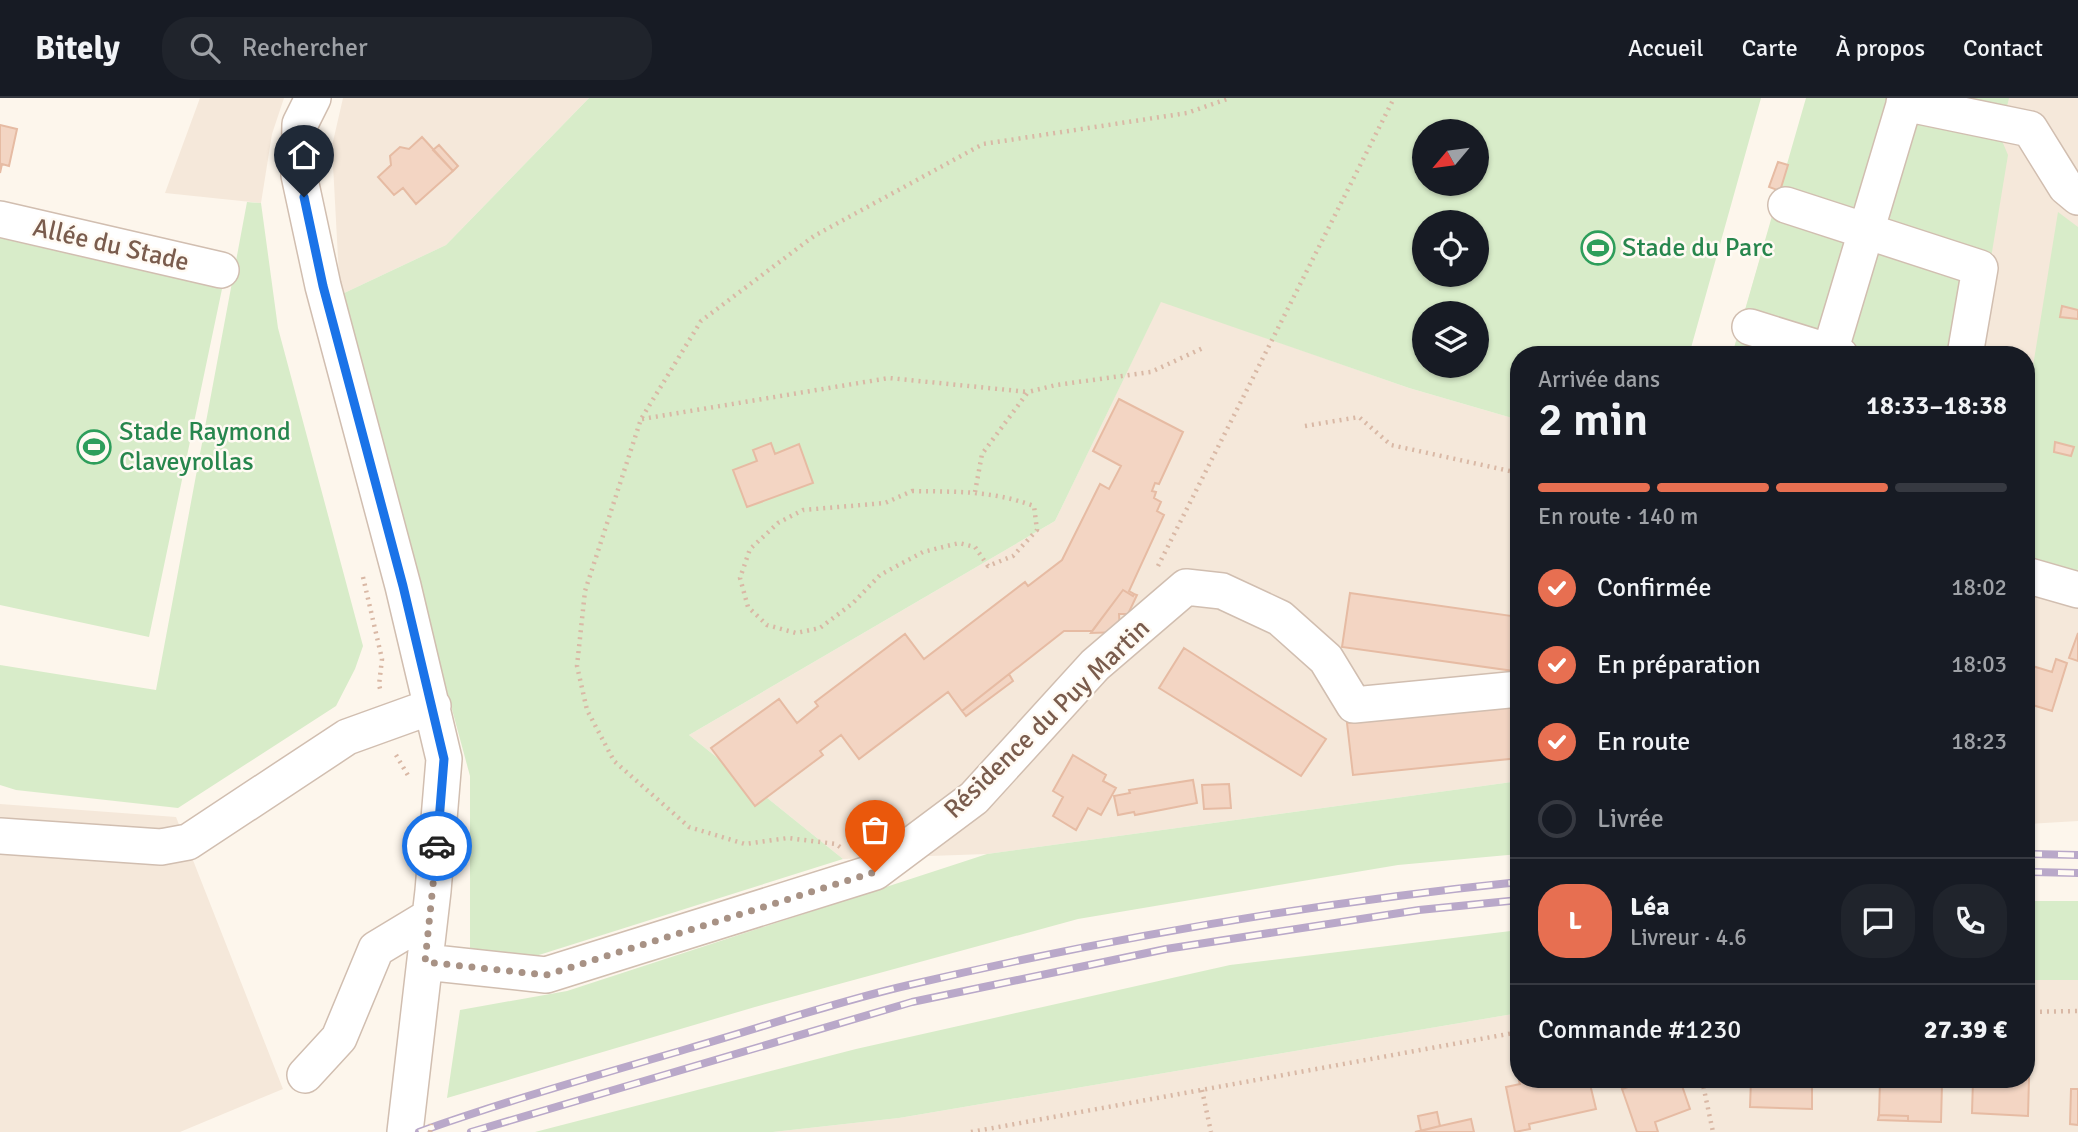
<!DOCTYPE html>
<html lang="fr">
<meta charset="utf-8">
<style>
body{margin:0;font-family:Signika,sans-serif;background:#20242c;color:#f1f3f6;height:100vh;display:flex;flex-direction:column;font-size:26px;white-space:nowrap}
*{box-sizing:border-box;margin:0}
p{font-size:23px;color:#9ea1a6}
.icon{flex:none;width:38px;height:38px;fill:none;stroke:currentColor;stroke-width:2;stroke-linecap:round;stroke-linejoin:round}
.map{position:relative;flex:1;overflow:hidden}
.side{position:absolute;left:1510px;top:248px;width:525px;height:742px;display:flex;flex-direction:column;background:#171b24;border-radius:28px;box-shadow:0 2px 5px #0004}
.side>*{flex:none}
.needle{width:46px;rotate:241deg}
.buttons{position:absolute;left:1412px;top:21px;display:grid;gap:14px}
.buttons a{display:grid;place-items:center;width:77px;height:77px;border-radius:50%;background:#171b24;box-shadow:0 2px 5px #0004;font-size:35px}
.pin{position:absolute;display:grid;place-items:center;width:60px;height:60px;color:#fff;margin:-72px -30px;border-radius:50% 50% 50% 0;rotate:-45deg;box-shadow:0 0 7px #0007}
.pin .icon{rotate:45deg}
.courier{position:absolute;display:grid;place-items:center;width:70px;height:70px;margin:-35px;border:5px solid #1a73e8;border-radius:50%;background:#fff;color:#222;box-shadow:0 2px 9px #0007}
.head em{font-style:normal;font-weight:600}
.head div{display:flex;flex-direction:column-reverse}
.head{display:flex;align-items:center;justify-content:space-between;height:119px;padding:0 28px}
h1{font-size:46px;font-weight:600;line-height:52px}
.bar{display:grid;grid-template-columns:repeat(4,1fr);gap:10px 7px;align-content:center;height:84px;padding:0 28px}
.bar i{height:9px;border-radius:5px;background:#363941}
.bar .selected{background:#e76f51}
.bar p{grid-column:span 4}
.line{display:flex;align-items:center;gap:18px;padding:0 28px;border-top:2px solid #363941}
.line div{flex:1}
.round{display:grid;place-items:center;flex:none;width:74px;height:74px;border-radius:28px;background:#20242c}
ol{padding:0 28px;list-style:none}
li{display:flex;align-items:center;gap:21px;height:77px}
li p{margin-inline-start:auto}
li .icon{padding:7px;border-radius:50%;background:#e76f51;color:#fff;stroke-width:4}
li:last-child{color:#9ea1a6}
li i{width:38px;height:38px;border:4px solid #363941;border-radius:50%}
header{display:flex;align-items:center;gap:42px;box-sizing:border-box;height:98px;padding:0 35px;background:#171b24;border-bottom:2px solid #363941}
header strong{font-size:33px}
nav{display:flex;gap:38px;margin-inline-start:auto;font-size:24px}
.search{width:490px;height:63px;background:#20242c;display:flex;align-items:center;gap:18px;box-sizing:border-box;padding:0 24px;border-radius:28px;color:#9ea1a6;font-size:26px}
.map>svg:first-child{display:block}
.residential{fill:#f5e8da}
.green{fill:#d8ecc9;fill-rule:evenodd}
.building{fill:#f3d5c3;stroke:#e6bba3;stroke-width:2}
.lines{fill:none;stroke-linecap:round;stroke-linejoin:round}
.minor-casing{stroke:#d1beb0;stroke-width:38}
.path{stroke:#d9b8a5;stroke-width:4.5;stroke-dasharray:2 5;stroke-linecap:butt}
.minor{stroke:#fff;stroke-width:35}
.rail-casing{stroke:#b9a8c9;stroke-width:8}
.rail{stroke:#fffaf3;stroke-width:5;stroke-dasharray:16;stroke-linecap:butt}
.path-bridge{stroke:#d9b8a5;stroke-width:4.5;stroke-dasharray:2 5;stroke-linecap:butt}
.done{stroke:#a89285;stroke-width:7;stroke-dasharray:0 12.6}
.route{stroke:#1a73e8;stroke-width:9}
.labels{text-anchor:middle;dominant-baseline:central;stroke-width:5;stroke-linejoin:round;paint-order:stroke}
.street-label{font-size:26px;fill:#7a5c4d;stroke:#fffaf3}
.leisure-label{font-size:26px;fill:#27864d;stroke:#fffaf3;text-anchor:start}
</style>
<header>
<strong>Bitely</strong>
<div class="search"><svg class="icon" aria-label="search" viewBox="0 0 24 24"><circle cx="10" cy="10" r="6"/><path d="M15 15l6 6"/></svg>Rechercher</div>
<nav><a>Accueil</a><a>Carte</a><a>À propos</a><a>Contact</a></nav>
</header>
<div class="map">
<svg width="2078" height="1034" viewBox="0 0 2078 1034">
<rect width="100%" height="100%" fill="#fdf6ec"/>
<path class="residential" d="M200,0H284L272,36L261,105L165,95Z
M343,0H589L446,147L340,197L332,48Z
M1807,0H2078V723L2027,726L2026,257H1732Z
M1161,203L1409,290L1519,322V683L987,756L843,761L689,637L1055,423Z
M0,706L176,719L283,991L180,1034H0Z
M2027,882H2078V1034H773L899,1020L1519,915V982H2026Z"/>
<path class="green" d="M589,0H1761L1689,257H1519V322L1409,290L1161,204L1055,423L689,637L843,761L523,862L470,853V678L340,197L446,147ZM1424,33H1477V86H1424ZM1424,124H1477V177H1424ZM1424,215H1477V268H1424Z
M1806,0H2009L2000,38L2008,57L1975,257H1732Z
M247,104L261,105L278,230L363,548L355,571L336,608L178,710L16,692L0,687V567L156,592Z
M2058,114L2078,129V470L2076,479L2027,466V305Z
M0,140L222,191L149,539L0,507Z
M1519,683V756L1398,767L1078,821L755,909L447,1000L460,912L567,893L987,756Z
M2026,803H2078V882H2027Z
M1519,832V915L899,1020L773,1034H535L856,951L1230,867Z"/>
<path class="building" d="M0,27L17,31L9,68L2,66L0,75Z
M422,39L453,73L416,106L403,90L394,97L378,79L391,67L390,58L400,49L409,51Z
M439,47L458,68L453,73L433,52Z
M1778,64L1788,67L1780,93L1769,89Z
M2062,208L2078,212V221L2060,219Z
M1119,301L1183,334L1159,386L1155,385L1152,393L1156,394L1154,400L1161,404L1157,413L1164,417L1129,493L1134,496L1133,498L1123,492L1092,533H1064L962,613L948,594L859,661L841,637L820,653L823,657L755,708L711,650L779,601L797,625L818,608L815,604L905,536L924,561L1025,484L1028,488L1062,462L1100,386L1109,391L1121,368L1093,353Z
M2055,344L2074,349L2071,358L2054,354Z
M771,345L775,356L799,346L813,385L747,409L733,372L757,363L753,352Z
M2026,427L2033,428L2031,443L2026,442Z
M1123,492L1133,498L1134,496L1137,497L1128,516H1119L1120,534L1091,535Z
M1350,495L1519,519V540L1514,573L1342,549Z
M2078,535V563L2069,560Z
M1184,550L1326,641L1301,678L1159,590Z
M2056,561L2067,565L2052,613L2026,605V566L2052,574Z
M1009,576L1013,583L966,618L962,613Z
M1519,608V660L1353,677L1347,625Z
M1073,657L1106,677L1103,683L1116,690L1101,717L1088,710L1076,732L1053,718L1063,699L1053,693Z
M1193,682L1197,705L1135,717L1134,714L1118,717L1114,698L1130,695L1129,692Z
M1229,686L1231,710L1204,711L1202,687Z
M2026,980H2029L2028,1018L1972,1015L1973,982H2026Z
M1523,982H1589L1596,1011L1529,1026L1530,1031L1515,1034L1506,989L1520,986L1519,983Z
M1649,982H1680L1690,1011L1655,1024L1658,1034H1637L1622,991Z
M1751,982H1812V1011L1750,1009Z
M1880,983L1942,986L1941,1024L1908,1023V1018L1879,1017Z
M2071,991H2078V1027L2070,1026Z
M1437,1014L1440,1028L1421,1033L1418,1018Z
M1879,1017L1908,1018V1023L1878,1022Z
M1471,1021L1474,1034H1415L1440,1028Z"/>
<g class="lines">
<defs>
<path id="minor" d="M313,0L300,26L299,77L323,188L403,488L444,661L433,793L405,1034
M1904,5L2030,31
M2030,31L2066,89L2078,99
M1786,107L1980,170L1965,257
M0,121L221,172
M1750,229L1840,257
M1829,257L1906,0
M2026,477L2078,492
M0,738L161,749L188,744L347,639L433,608
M425,864L546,877L875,774L974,700L1095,567L1186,489L1222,493L1280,520L1326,561L1354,607L1519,591
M305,977L339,940L376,851L429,819"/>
</defs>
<use href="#minor" class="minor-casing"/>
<path class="path" d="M642,321L889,280L1028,294
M1305,328L1359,319L1391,347L1519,375
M912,393C957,394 990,392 1034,408L1037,432L1013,458L988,468L975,449L959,445L923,454L880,477L853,505L820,530L796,535L767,527L748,509L740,480L750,451L778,425L803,412L885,405Z
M975,394L982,356L1028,294L1056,287L1151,274L1203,250
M1158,468L1394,0
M363,479L382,561L379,587L381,594
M396,657L409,679
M840,749L836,746L788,740L745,746L689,729L614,663L587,612L577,568L585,493L641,321L701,223L814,138L983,46L1187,15L1230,0
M2026,914L2078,913
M1702,982L1713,1034
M1202,992L1211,1034
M971,1034L1519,934"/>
<use href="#minor" class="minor"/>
<defs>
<path id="rail" d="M2026,756L2078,757
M2026,774L2078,775
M419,1034C508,1002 599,977 690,950C763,929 835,904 909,887C1110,840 1313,805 1519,784
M471,1034L912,904L1166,851L1419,812L1519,802"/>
</defs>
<use href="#rail" class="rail-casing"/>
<use href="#rail" class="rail"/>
<path class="path-bridge" d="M430,1034L431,1026"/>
</g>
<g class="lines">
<path class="done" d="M437,748L425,864L546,877L875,774"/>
<path class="route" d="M304,99L323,188L403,488L444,661L437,748"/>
</g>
<defs>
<symbol id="stadium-ring" viewBox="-11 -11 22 22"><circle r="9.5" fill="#fffaf3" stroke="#2e9e5b" stroke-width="1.5"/><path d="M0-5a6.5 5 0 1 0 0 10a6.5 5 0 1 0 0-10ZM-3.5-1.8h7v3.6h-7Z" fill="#2e9e5b"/></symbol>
</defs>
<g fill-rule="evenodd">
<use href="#stadium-ring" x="1579" y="131" width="38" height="38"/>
<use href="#stadium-ring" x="75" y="330" width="38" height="38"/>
</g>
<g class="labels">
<g class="street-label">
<text transform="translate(111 147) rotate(13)">Allée du Stade</text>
<text transform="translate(1047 621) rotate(-44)">Résidence du Puy Martin</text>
</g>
<g class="leisure-label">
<text x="1622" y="150">Stade du Parc</text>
<text x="119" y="334">Stade Raymond<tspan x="119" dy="30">Claveyrollas</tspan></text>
</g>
</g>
</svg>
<div class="buttons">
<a><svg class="needle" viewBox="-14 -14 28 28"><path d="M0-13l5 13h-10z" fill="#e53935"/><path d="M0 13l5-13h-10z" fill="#9ea1a6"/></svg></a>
<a><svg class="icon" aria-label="locate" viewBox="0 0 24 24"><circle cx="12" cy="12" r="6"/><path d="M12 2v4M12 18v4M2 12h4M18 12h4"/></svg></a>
<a><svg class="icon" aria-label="layers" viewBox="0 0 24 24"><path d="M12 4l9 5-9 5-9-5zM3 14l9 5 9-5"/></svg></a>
</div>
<div class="pin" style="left:875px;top:774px;background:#ea580c"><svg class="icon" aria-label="bag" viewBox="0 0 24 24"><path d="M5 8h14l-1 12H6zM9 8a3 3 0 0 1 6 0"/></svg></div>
<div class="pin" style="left:304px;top:99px;background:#1f2937"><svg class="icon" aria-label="home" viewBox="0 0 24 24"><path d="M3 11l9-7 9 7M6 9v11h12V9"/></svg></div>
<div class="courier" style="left:437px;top:748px"><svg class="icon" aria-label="car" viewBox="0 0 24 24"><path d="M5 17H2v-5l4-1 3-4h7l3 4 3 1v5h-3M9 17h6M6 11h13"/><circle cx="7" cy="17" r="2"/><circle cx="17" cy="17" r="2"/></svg></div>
<section class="side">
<div class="head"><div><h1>2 min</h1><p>Arrivée dans</p></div><em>18:33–18:38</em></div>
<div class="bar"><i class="selected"></i><i class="selected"></i><i class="selected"></i><i></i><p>En route · 140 m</p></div>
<ol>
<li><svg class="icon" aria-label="check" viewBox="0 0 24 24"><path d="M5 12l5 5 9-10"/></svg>Confirmée<p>18:02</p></li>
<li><svg class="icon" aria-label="check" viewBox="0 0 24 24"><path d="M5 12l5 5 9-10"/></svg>En préparation<p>18:03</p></li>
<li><svg class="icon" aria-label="check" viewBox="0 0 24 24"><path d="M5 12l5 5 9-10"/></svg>En route<p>18:23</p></li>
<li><i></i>Livrée</li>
</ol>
<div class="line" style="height:126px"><b class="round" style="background:#e76f51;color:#fff">L</b><div><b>Léa</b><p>Livreur · 4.6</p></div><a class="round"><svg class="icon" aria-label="chat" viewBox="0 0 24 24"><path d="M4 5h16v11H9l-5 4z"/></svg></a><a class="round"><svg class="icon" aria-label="phone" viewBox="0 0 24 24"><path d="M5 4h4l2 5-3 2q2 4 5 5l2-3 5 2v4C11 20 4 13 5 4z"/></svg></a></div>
<div class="line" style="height:91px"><div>Commande #1230</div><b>27.39 €</b></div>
</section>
</div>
